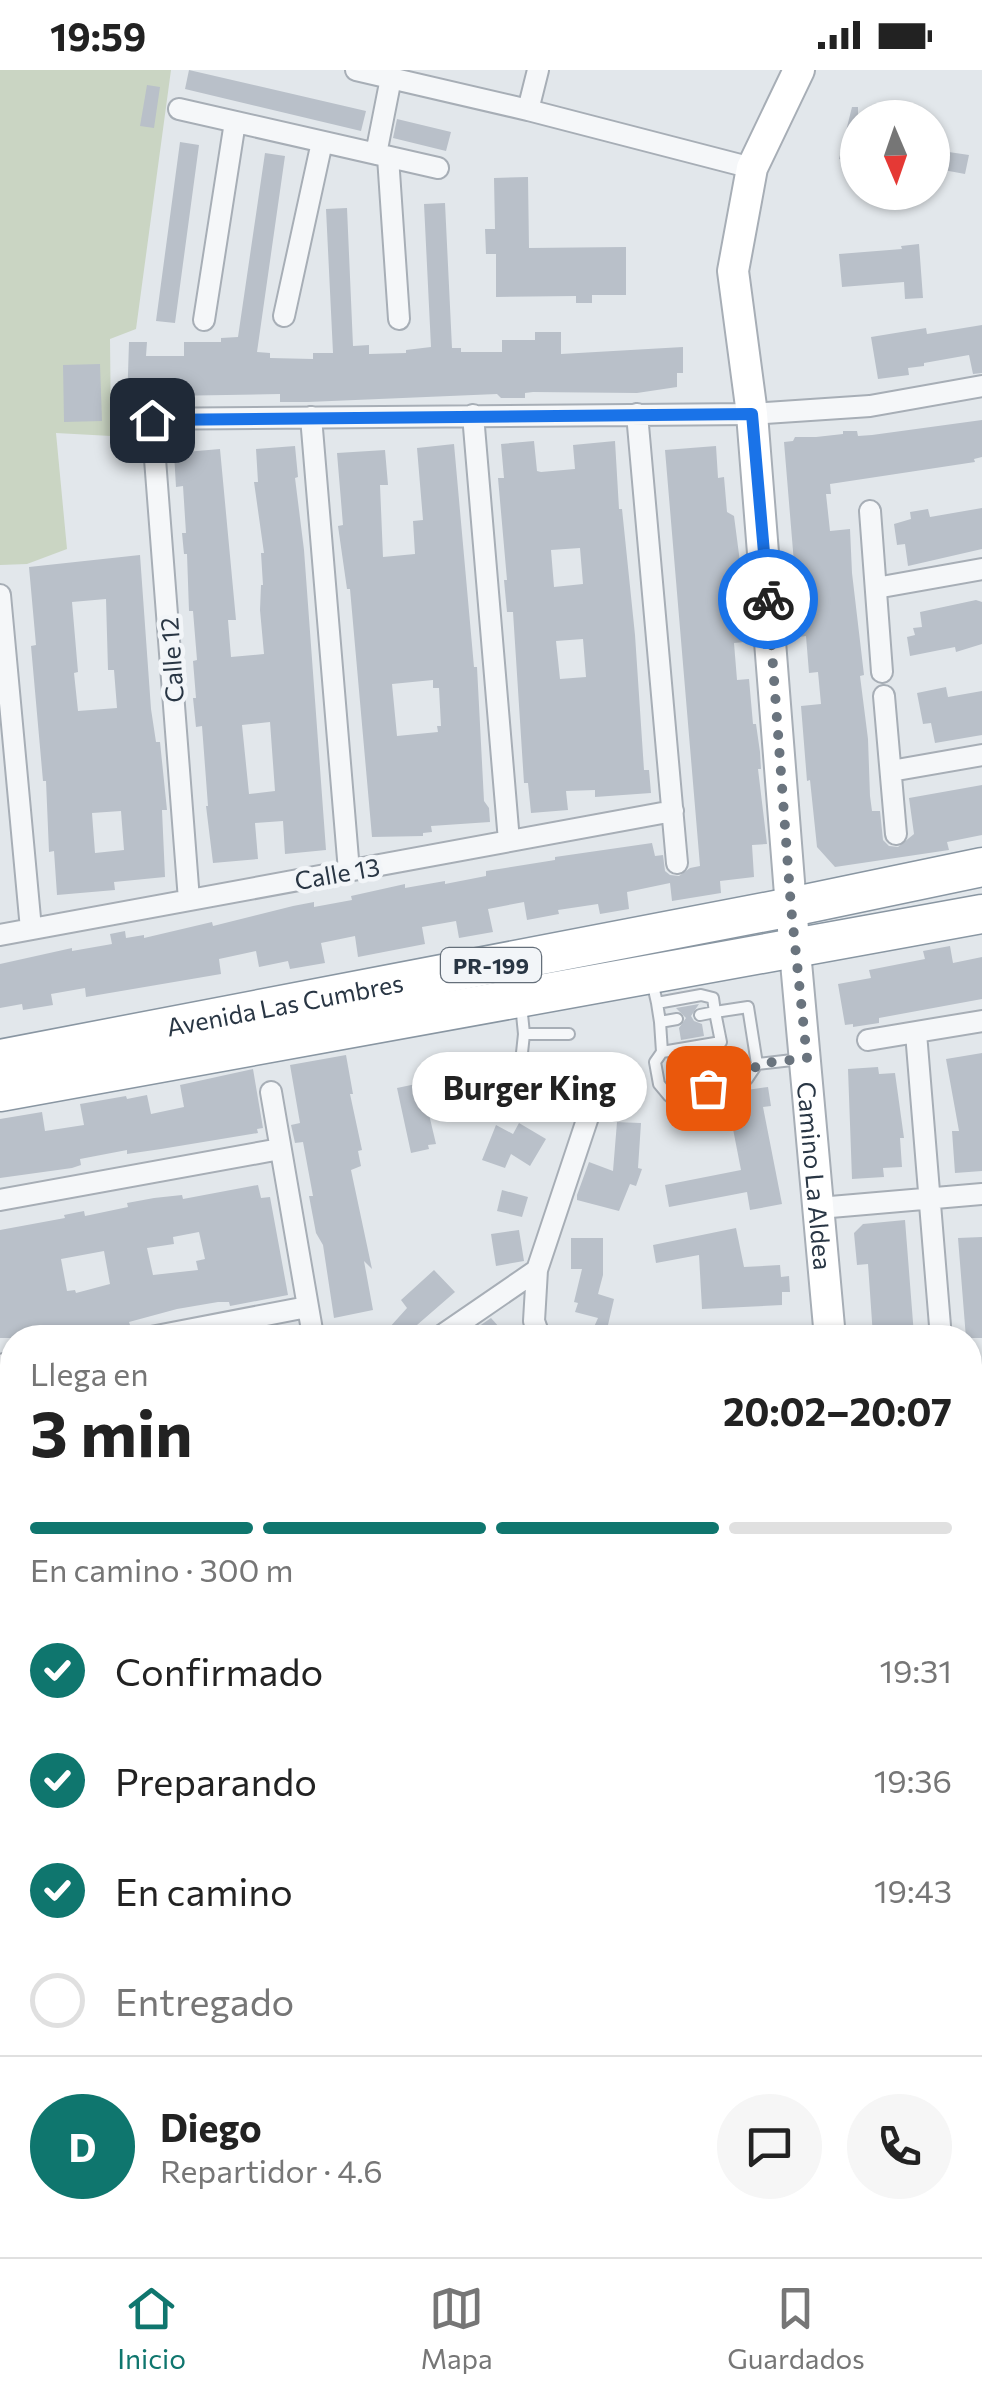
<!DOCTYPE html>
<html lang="es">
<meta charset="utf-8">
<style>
body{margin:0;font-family:Commissioner,sans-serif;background:#f6f6f6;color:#222;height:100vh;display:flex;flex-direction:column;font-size:38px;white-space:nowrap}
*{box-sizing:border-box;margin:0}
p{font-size:32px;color:#767676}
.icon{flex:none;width:55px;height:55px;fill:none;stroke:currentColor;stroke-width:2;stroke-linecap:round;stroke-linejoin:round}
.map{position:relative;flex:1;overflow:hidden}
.details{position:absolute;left:0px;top:1255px;width:982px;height:932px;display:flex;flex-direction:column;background:#fff;border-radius:40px 40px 0 0;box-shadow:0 2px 8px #0004}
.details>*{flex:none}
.needle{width:65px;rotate:178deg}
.buttons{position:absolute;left:840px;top:30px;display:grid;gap:20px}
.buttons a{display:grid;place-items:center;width:110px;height:110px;border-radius:50%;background:#fff;box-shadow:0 2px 8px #0004;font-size:50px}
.pin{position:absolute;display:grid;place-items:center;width:85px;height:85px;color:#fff;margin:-42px;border-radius:20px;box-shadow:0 5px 15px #0006}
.courier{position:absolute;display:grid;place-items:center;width:100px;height:100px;margin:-50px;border:8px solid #1a73e8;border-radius:50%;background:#fff;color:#222;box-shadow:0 2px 12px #0007}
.bubble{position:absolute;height:70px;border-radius:35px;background:#fff;box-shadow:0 2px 8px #0004;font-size:32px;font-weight:700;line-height:70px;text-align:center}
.head em{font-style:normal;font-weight:700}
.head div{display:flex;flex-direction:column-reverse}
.head{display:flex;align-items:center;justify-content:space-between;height:170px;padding:0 30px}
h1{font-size:65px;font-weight:700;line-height:75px}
.bar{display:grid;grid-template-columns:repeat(4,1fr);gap:15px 10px;align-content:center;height:120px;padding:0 30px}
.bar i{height:12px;border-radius:8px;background:#e0e0e0}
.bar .current{background:#0f766e}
.bar p{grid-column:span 4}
.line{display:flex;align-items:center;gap:25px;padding:0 30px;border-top:2px solid #e0e0e0}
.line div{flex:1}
.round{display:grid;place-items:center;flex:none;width:105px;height:105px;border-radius:52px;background:#f6f6f6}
ol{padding:0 30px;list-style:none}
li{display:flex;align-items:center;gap:30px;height:110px}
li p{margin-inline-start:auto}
li .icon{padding:10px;border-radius:50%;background:#0f766e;color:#fff;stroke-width:4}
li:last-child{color:#767676}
li i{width:55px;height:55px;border:5px solid #e0e0e0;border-radius:50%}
.status{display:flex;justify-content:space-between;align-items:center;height:70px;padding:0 50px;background:#fff;direction:ltr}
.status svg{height:28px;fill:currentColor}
.tab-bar{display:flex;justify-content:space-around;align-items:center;height:140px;border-top:2px solid #e0e0e0;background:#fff;font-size:28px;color:#767676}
.tab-bar a{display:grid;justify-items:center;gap:5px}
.tab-bar .current{color:#0f766e}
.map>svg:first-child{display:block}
.green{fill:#cad5c3}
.building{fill:#b9c0c9;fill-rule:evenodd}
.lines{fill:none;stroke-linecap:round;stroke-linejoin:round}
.lane-casing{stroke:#a7aeb6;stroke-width:14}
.street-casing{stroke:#a7aeb6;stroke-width:24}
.secondary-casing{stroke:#a7aeb6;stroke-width:34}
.highway-casing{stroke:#8996a2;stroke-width:41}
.lane{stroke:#f5f7f9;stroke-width:10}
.street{stroke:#f5f7f9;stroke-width:20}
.secondary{stroke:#fff;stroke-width:30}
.highway{stroke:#fff;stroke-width:38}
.done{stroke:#6a747e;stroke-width:10;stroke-dasharray:0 18}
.route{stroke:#1a73e8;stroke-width:12}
.labels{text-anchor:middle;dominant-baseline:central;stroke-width:9;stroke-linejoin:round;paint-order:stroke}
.shield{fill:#f2f5f8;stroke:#656f7a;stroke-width:2.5}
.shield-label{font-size:22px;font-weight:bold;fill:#293644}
.street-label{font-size:25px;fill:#293644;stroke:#f2f5f8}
</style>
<div class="status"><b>19:59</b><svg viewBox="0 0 49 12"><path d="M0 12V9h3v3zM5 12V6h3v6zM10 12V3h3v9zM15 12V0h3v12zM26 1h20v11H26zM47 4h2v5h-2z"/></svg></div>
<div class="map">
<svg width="982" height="2187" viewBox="0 0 982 2187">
<rect width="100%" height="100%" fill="#e2e7eb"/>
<path class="green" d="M0,0H171L136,259L110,269L111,366L56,363L67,479L27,494L0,495Z"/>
<path class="building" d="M189,0L366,41L361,61L185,19Z
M147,15L160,17L154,58L140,56Z
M852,37H858V94L839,89Z
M397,49L451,62L446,81L393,68Z
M180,72L199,75L175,253L156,251Z
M942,81L969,85L965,104L938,99Z
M265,83L285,86L257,282L270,283V288L313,289V283H333L326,139L347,138L353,276L369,275V284L406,283V280L431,277L424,134L445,133L452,278H461V282H502V270H535V262H561V284L683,277V303H677V317L637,323L533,322L525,323V328H501L497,324L308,332H280V324L166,326V330L148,332V335H127L129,272H147L146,286H184V272H221V268L238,267Z
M528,107L529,178L626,177V225H592V233H576V226L496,227V184H486L485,159H495L494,108Z
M919,174L923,228L905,229L904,212L842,217L839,184L902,179L901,176Z
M982,255V303L973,304L969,285L924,293V296L908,298L909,305L878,309L871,267L926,258L927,264Z
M100,294L102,351L64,352L63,295Z
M982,350V387L974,389L975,392L830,414L831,424H826L830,461L850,459L852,503L864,605L860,606L868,669L870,726L872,741H880L883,770L889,776L898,777L914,764L909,728L982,715V765L947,772L949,780L835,797L817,777L810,710L807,711L801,636L821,634L818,602L809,603L806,566L799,567L798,550L806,547V530L802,492L794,493L784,372L793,371L795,367H816L843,364V361H857L858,366L872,365Z
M534,371L537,401L541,402L575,399L573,375L615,371L619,439H622L635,565L644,700H649L651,723L595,727V720L566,721L568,740L531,743L528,713H524L513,542H507L504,510H507L498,408H504L501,374ZM580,478L583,514L554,517L551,480ZM583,569L586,607L560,609L556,571Z
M454,374L474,597H477L484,731L489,738L490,752L431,756L432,762L423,763V766L372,767L350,519H347L338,456L343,455L337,383L385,380L388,415H380L383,487L415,484L413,451L423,450L417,378ZM433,610V618H439L441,656H437L438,662L397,666L392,614Z
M295,376L298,407L295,408L304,480L326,780L285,784L283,751L255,753L258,789L213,793L206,736H208L202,656L196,657L193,628H196L193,591L197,590L193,541H189L187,484H184L182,463H186L183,416L176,417L174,383L220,379L236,550H228L231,587L264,584L260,540L261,515H263L261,483H264L254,412H258L256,379ZM270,652L275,721L249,724L242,655Z
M716,376L718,408L724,407L727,442L734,446L743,515L727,517L731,555L743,554L744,572L734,573L737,610L749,609L753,654H756L760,682L761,699H758L767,774L752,775L754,807L720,811L721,823L672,831L670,813L627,822L629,839L600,844L598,834L558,840L559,844L527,850L524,832L488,839L493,862L459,868L456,851L422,857L425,874L358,887L355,866L321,873L325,893L290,899L288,891L259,897L256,881L219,889L221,904L86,927L85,918L51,924L53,935L23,940L22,934L0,938V894L72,878V881L112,874L110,864L125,861L126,868L144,865V868L212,852L213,856L293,836L314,832V837L352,830L351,826L405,814V818L445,811V814L486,806V801L555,790V787L652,773L655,786L663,785L665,801L670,805L679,806L690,798L700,796L665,380Z
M982,438V479L908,496L905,474L897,475L894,454L911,449L910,442L928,439L930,447Z
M140,485L151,639L156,672H160L167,740H162L165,807L114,812L115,820L57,825L54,781L49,782L46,711H43L31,576L36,575L29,497ZM106,529L108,600H114L117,638L78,641L74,603L78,602L72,532ZM121,741L124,780L95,783L92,743Z
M976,530L982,532V574L956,582L955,577L910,586L907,567L915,565L913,558L922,557L920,542Z
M946,617L948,627L982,621V665L935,673L931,653L923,654L917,623Z
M950,876L953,893L982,887V929L879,948V953L853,957V954L845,955L838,914L871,908L869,900L925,889L923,881Z
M699,934L691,946L694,951L702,954L704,966L681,970L679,958L686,948L676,938Z
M724,980L728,989H731L734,1003L672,1016L667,1010V991Z
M982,983V1101L955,1103L952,1061H959L946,989Z
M346,985L353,1024H350L362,1080L358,1081L361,1096L351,1100L372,1199L364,1191L373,1240L334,1248L323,1175L316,1163L309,1126H313L303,1072L295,1073L291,1055L300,1053L290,995Z
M878,997L879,1004L895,1003L904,1068H900L902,1097L883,1098L884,1107L852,1109L848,999Z
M253,999L263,1058L257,1059L258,1063L161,1079L127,1084V1080L80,1089L81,1095L72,1098L0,1108V1049L42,1042L45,1061L84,1055L80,1034L126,1026L127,1029L147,1025L151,1044L184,1037L180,1015Z
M430,1006L436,1034L427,1036L436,1074L428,1075L429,1079L411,1083L397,1018L416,1014L415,1009Z
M768,1017L771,1036L763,1037L782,1134L750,1140L747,1122L669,1137L665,1115L741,1100L726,1023Z
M617,1052L641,1053L638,1098L642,1099L636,1116L630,1114L619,1141L577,1130V1125L589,1092L613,1101Z
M519,1053L546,1069L530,1096L511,1084L505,1098L482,1090L496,1055L513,1064Z
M258,1115L261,1128L270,1127L288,1225L230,1236L229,1232H218L177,1239L129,1252L130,1255L75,1265V1268H0V1160L65,1148L64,1145L84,1141L85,1146L128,1137L127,1133L154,1128L182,1125L183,1129ZM199,1162L205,1189L196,1191L198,1200L153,1205L147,1178L174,1174L173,1167ZM104,1181L110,1214L76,1223L75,1220L67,1221L61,1189Z
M502,1120L528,1127L522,1147L497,1141Z
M905,1150L914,1265L873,1266L868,1194L857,1195L854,1163L863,1154Z
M736,1158L744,1197L780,1195L781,1207L789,1206L790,1222H782V1235L702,1239L699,1185L656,1193L653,1175Z
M519,1160L524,1191L496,1196L491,1164Z
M982,1167V1268H966L958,1168Z
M571,1168H603V1205L598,1224L614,1229L605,1268H589L598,1248L575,1242L578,1233L574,1232L582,1199H571Z
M434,1200L455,1222L402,1268H380L407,1238L401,1230Z
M491,1248L509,1268H467L475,1259Z"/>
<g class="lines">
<defs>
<path id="lane" d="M652,911L657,933L701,925L713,928L715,942L700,945
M657,933L660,952L677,949
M521,934L524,964L519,1011L560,1016
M660,952L662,982L721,972L715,942L748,937L757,994L801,989
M524,964H569
M662,982L655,992L659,1014L669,1026L747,1009L757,994"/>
<path id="street" d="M356,0L528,40L752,98
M179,39L438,98
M528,40L538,0
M376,84L391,8
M388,87L399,249
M284,246L322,72
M204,250L235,52
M637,344L677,793
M473,345L509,771
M311,347L349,801
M127,349L752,344L870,336L982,316
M152,350L189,830
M870,441L882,602
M876,518L982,499
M0,525L31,859
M884,626L896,764
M891,701L982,685
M0,865L673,741
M916,963L941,1268
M868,970L982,951
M271,1022L312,1260
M0,1130L280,1079
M819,1138L982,1124
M146,1268L307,1237
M438,1268L537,1200
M540,1268L534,1251L537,1200L600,1011
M0,1295L12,1292
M970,1407L976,1423L982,1425
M0,1748L12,1744
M850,2175L852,2187"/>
<g id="secondary">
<path id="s1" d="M799,0L752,98L733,201L752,344L791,837L830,1268"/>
<path d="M970,1597L982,1614"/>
</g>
<g id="highway">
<path id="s2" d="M0,989L791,837L982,797"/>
<path d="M0,1022L982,844"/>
</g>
</defs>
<use href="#lane" class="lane-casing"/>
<use href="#street" class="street-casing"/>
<use href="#secondary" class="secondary-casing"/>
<use href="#highway" class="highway-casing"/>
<use href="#lane" class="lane"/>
<use href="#street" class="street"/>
<use href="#secondary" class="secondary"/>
<use href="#highway" class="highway"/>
</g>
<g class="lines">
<path class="done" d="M708,1018L746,1009L758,994L807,988L791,837L768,529"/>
<path class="route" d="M152,350L752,344L768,529"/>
</g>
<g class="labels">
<rect class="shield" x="441" y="878" width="100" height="34" rx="8"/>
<g class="shield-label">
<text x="491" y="895">PR-199</text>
</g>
<g class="street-label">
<text transform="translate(171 590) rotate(-94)">Calle 12</text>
<text transform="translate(337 803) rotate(-10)">Calle 13</text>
<text stroke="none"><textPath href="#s2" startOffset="290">Avenida Las Cumbres</textPath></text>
<text stroke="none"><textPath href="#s1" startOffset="1122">Camino La Aldea</textPath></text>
</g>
</g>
</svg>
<div class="buttons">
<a><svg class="needle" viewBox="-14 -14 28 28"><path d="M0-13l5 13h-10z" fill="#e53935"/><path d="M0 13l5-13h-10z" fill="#767676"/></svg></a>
</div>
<div class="pin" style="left:708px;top:1018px;background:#ea580c"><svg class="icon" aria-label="bag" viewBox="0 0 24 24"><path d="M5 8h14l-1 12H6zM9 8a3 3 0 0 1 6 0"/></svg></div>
<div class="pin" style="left:152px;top:350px;background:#1f2937"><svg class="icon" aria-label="home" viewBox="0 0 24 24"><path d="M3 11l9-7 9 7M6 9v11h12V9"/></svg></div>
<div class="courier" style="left:768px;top:529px"><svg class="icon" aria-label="bike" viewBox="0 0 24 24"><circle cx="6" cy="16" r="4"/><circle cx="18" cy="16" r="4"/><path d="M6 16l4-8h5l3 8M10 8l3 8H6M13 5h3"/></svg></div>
<div class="bubble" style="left:412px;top:982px;width:235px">Burger King</div>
<section class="details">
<div class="head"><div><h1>3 min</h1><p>Llega en</p></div><em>20:02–20:07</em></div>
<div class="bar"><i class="current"></i><i class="current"></i><i class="current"></i><i></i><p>En camino · 300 m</p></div>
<ol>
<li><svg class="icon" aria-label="check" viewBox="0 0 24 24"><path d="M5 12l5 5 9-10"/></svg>Confirmado<p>19:31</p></li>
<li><svg class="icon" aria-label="check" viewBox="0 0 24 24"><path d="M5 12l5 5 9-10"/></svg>Preparando<p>19:36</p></li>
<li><svg class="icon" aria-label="check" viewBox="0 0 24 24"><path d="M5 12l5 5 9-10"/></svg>En camino<p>19:43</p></li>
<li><i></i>Entregado</li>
</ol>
<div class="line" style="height:180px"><b class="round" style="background:#0f766e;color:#fff">D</b><div><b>Diego</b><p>Repartidor · 4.6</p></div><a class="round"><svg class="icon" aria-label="chat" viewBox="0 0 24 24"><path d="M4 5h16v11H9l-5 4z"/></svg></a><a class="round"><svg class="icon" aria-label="phone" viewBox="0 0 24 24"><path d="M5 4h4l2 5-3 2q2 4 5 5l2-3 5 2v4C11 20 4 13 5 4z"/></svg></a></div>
</section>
</div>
<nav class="tab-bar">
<a class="current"><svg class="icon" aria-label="home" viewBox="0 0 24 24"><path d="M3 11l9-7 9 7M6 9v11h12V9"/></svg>Inicio</a>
<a><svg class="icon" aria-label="map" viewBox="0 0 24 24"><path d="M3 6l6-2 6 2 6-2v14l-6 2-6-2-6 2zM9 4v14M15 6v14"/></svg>Mapa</a>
<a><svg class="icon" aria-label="saved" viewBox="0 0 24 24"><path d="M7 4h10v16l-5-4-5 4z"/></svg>Guardados</a>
</nav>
